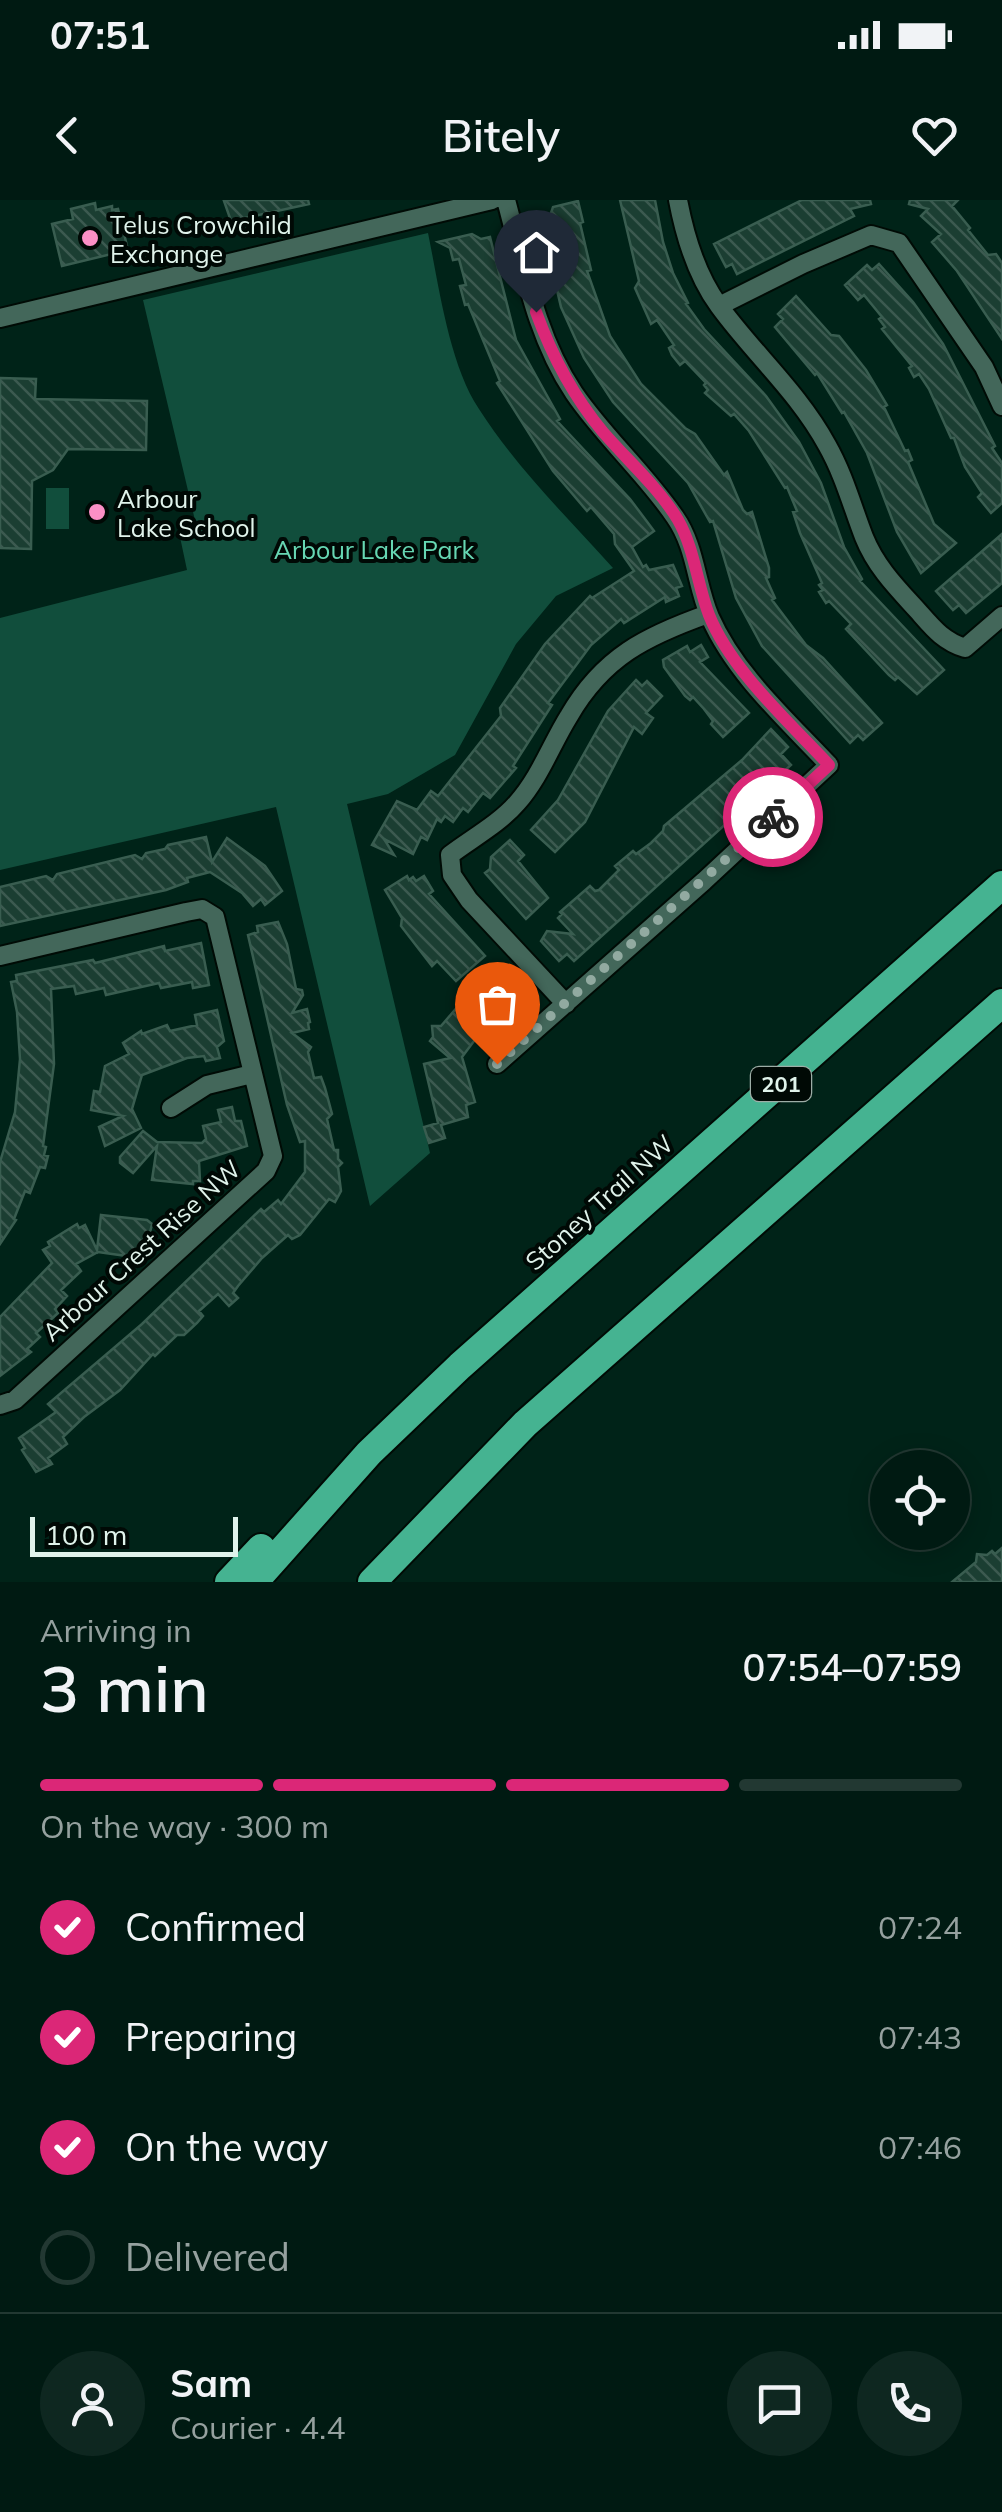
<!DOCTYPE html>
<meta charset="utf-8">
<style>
body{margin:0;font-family:Mulish,sans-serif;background:#0e2720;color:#f1f3f6;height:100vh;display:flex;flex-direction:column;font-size:38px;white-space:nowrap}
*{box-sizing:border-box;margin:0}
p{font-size:32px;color:#95a19f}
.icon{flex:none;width:55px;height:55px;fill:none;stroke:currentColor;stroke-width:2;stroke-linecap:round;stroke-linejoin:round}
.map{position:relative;height:1382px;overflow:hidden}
.drawer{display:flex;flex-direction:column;background:#001a12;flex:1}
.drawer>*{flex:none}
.fabs{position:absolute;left:870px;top:1250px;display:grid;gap:20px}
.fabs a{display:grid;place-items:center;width:100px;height:100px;border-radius:50%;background:#001a12;box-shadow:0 5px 25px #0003,0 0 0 2px #223832;font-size:50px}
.scale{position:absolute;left:30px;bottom:25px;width:208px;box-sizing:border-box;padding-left:10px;border:5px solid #e0f3eb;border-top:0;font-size:28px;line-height:35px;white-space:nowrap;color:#e0f3eb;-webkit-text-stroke:8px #000905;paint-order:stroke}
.pin{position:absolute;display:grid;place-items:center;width:85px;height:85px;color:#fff;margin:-102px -42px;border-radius:50% 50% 50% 0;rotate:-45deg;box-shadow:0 0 10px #0007}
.pin .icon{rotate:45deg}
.courier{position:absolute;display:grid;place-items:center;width:100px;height:100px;margin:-50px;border:8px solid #db2777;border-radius:50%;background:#fff;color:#222;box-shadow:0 2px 12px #0007}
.summary em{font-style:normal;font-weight:600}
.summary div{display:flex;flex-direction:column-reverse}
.summary{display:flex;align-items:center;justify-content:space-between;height:170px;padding:0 40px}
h1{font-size:65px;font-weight:600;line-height:75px}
.bar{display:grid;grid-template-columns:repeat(4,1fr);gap:15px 10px;align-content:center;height:120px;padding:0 40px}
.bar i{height:12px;border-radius:8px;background:#223832}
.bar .active{background:#db2777}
.bar p{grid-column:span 4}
.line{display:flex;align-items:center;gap:25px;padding:0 40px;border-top:2px solid #223832}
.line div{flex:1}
.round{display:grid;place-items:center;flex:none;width:105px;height:105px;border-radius:52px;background:#0e2720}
ol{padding:0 40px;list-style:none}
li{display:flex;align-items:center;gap:30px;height:110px}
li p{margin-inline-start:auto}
li .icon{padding:10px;border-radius:50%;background:#db2777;color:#fff;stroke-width:4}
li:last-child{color:#95a19f}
li i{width:55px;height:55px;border:5px solid #223832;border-radius:50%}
.status{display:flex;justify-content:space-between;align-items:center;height:70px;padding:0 50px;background:#001a12;direction:ltr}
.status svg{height:28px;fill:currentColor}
header{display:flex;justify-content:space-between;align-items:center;height:130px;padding:0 40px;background:#001a12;font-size:45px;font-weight:600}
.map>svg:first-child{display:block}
.park{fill:#114e3c}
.building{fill:url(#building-back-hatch);stroke:#395d50;stroke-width:2.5}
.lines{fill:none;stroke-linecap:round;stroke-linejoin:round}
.minor-casing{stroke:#000b05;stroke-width:22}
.highway-casing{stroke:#000b05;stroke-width:32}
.minor{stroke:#43675a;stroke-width:18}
.highway{stroke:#45b391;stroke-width:28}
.done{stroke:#92aaa1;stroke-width:10;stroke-dasharray:0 18}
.route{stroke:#db2777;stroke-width:12}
.poi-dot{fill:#fb8fc5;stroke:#000905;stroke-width:4}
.labels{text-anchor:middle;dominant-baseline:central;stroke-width:8;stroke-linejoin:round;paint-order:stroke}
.shield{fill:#000905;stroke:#9dada6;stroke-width:2.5}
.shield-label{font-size:22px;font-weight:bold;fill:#e0f3eb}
.poi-label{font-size:25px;fill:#e0f3eb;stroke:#000905;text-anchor:start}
.park-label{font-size:25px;fill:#66d7b3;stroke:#000905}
.street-label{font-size:25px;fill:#e0f3eb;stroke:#000905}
</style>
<div class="status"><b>07:51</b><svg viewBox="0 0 49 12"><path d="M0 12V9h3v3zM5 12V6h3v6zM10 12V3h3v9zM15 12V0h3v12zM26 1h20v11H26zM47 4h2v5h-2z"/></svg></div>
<header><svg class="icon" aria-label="back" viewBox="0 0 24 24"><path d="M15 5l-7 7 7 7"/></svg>Bitely<svg class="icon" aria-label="heart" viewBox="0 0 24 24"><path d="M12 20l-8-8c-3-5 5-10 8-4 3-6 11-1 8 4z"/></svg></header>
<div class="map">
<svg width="1002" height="1382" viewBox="0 0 1002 1382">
<defs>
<pattern id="building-back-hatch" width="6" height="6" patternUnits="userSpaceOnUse" patternTransform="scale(2.5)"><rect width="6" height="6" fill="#1b3e32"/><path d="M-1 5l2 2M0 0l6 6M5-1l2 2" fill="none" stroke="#3c5a50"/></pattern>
</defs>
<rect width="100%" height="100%" fill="#002318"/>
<path class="park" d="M428,33C439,86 449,164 479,209C516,267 567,317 613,368L556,396L516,444L455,555L388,594L347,604L430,953L370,1006L276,607L0,670V418L187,370L180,337L198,333L143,100Z
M46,288H69V329H46Z"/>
<path class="building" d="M230,0H308L309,4L231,21L224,1Z
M620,0H655L663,42L673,73L688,103L686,104L704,129L766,196L799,242L821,283L844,347L862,379L860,381L944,470L917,494L898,477L895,480L889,475L846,429L851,424L829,401L826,403L819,392L823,390L819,385L822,383L800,333L793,312L797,311L787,287L785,288L749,231L734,214L731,216L705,193L708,190L704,185L706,183L685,161L680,165L672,155L669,148L674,145L657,120L651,124L635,88L639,81Z
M802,0H870L871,4L850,9L854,16L737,74L732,64L726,67L714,44Z
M910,0H958L952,6L970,28L968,30L988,55L996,54L1002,63V139L957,71L932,42L941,34L921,16L928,9L909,4Z
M578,1L583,22L580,23L591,70L587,71L610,136L641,184L685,228L695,234L724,275L727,272L743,310L747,314L752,312L769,368V377L766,378L775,398L772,400L806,445L823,458L882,523L863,540L858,535L850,543L762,446L736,398L713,321L710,322L688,283L613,202L584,158L561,107L540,18L550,16L553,7Z
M95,3L96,10L112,6V10L118,9L128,50L62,66L52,24L73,19L71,9Z
M472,34L481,39L490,37L516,140L560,219L557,221L630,299L654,331L632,347L643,367L646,365L649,370L673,365L682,386L676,388L679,396L666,402L665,397L624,423L621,419L591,445L548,503L552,505L513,566L516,568L490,598L483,593L468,612L463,608L453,622L445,616L441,622L437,619L427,640L421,637L413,654L384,639L394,655L372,645L397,601L417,610L431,591L438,596L501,516L500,508L545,444L590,396L592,398L634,371L615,344L614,334L591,307L587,311L553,271L497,183L500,181L468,104L465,105L460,86L466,85L459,59L453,60L450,48L438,42Z
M879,64L913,102L943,144L995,246L992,248L1002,263V303L991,313L978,297L982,293L965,267L954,238H951L929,189L919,174L914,177L909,168L912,166L882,129L885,127L879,119L882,117L864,95L858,100L845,85L867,65L872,70Z
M796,96L831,135L839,136L866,170L887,205L884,207L905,251L908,250L912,260L908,262L934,324L956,343L921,373L897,332L867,253L844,212L842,213L817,173L815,175L775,127L783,119L778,114Z
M0,178L36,179L35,199L147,201L146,250L68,249L53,270L32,281L31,349L0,348Z
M1002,334V383L966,413L959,405L953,410L936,391Z
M701,445L708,457L700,462L749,513L723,537L711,524L713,521L704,509L693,497L690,500L685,496L664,467L663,460L687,446L690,452Z
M636,480L642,486L647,481L662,496L646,513L653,518L642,534L634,527L585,622L555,652L531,630L558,600L608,511Z
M771,529L788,547L781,554L791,565L574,761L567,754L559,761L541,741L547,731L573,734L558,718L562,714L560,712L590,686L595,691L599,690L619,670L615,666L633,651L636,654L651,643L663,631L664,626L742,560Z
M206,637L212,662L227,638L265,666L282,691L265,705L261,699L253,706L242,693L210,672L187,678L188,682L166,690L0,726V687L46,676L53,680L57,674L135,655L142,659L146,653L165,649L168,645Z
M510,640L524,655L518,661L548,698L526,719L485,673L490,669L491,657Z
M407,676L409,680L413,677L416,681L424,676L433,691L429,694L485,756L456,781L437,761L432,766L401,726L402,718L385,690Z
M278,722L287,744L296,789L302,790L303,795L292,813L307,809L310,822L308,823L309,829L292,833L311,847L308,852L314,878L321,877L325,888L332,914L327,919L334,950H338V959L342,963L338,967L341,991L335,1002L329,999L300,1035L292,1039L288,1035L262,1058L238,1086L233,1093L238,1098L229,1106L218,1094L199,1111L203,1116L197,1123L184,1135H177L155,1156L153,1154L120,1190L84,1217L63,1237L67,1244L48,1258L52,1264L36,1272L22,1250L25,1248L19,1238L56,1212L48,1204L142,1124L261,1009L264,1012L278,1000L281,1004L305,972V941L300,942L287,905L248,735L258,732L257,726Z
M201,743L209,785L193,788L192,782L161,788L159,783L106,795L104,788L76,794L74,786L51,789L54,864L43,946L46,947L44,955L48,956L45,968L40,967L30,993L25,991L14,1019L16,1020L0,1044V962L15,912L20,859L17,812L11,782L17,781L16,775L93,760L95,763L164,746L165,751Z
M505,768L529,793L525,796L531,802L508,824L500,816L474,841L462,857L475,902L466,905L468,917L441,925L445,938L429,943L424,927L438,923L424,864L450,858L430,841L433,837L432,826H441L466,797L471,802Z
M217,810L224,841L217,847L220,858L206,861L204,856L187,858L142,875L132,909L141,928L105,946L99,927L123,916L91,910L94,891L100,892L105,866L129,854L123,843L141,831L142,834L167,825L170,831L197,825L195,815Z
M232,907L235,921H241L247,946L199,961L200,981H193V984L152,980L157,946L133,973L120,963V957L143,931L157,942L202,943L206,939L203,926L221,922L218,910Z
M101,1015L147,1020L152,1024L147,1045L143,1044L141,1052L135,1051L134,1057L98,1052L76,1064L81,1071L61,1090L67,1096L55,1109L58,1113L36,1133L40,1137L27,1149L31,1152L0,1176V1117L52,1063L43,1050L50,1046L48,1042L77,1024L79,1028L85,1025L97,1050Z
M1002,1348V1382H952L976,1362L977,1354L987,1355L992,1351L995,1354Z"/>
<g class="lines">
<defs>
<path id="minor" d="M678,0C685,37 697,76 719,106C754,154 798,192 827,245C844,275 852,306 864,337C876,367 897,388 918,411C933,428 943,441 965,448L1002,416
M719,106L803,64L871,35L899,43L984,167L1002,206
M0,118L492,0
M0,756L186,712L202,709L215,717L273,956L266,971L15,1200L0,1205
M566,804L469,700L452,675L450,655C471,639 500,623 517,603C540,577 551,545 569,516C603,457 646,436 708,414
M497,864L704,681L829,565C787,520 735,474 710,417C696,385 696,347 675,317C645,273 604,237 574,193C535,135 524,66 506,0
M171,908L207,885L252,874"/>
<path id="highway" d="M229,1382L261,1348
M254,1382L369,1253L460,1166L1002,685
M372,1382L525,1224L1002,803"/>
</defs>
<use href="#minor" class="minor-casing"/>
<use href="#highway" class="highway-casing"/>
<use href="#minor" class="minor"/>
<use href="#highway" class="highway"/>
</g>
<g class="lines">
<path class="done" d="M497,864L773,617"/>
<path class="route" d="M536,112C552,156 573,196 603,232C628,261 659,288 678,320C695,350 697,384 709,415C731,470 789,522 829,565L773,617"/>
</g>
<g class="poi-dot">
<circle cx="90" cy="38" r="10"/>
<circle cx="97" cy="312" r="10"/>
</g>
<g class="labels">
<rect class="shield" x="751" y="867" width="60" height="34" rx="8"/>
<g class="shield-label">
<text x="781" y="884">201</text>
</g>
<g class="poi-label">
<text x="110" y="24">Telus Crowchild<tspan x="110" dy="29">Exchange</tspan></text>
<text x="117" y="298">Arbour<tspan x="117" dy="29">Lake School</tspan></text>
</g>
<g class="park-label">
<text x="374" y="349">Arbour Lake Park</text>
</g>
<g class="street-label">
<text transform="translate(599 1002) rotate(-42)">Stoney Trail NW</text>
<text transform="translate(141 1050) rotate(-42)">Arbour Crest Rise NW</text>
</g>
</g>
</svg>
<div class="fabs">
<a><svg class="icon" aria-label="locate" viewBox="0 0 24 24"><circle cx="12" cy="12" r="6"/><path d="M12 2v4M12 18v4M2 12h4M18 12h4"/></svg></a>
</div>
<div class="scale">100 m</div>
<div class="pin" style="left:497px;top:864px;background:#ea580c"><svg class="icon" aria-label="bag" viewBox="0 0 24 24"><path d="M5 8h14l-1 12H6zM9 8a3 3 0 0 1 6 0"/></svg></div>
<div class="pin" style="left:536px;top:112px;background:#1f2937"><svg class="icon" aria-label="home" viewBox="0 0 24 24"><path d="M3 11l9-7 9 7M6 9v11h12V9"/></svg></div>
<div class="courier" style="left:773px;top:617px"><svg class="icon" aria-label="bike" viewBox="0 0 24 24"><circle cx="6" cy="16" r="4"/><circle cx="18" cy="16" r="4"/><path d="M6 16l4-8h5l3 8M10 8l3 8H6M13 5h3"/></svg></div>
</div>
<section class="drawer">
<div class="summary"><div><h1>3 min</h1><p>Arriving in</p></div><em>07:54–07:59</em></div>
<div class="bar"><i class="active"></i><i class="active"></i><i class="active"></i><i></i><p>On the way · 300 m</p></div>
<ol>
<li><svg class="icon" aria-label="check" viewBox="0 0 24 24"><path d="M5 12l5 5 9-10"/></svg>Confirmed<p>07:24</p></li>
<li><svg class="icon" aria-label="check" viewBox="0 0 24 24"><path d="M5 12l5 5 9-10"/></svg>Preparing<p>07:43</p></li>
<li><svg class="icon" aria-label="check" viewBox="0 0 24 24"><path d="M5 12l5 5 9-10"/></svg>On the way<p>07:46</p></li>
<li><i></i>Delivered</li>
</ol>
<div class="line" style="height:180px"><a class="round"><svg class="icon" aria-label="person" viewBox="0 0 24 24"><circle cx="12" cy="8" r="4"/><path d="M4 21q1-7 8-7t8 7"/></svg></a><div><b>Sam</b><p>Courier · 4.4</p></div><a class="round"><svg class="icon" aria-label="chat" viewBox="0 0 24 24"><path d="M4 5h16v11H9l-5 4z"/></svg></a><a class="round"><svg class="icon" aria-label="phone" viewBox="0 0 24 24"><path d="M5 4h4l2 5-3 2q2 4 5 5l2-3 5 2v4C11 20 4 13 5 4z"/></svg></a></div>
</section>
